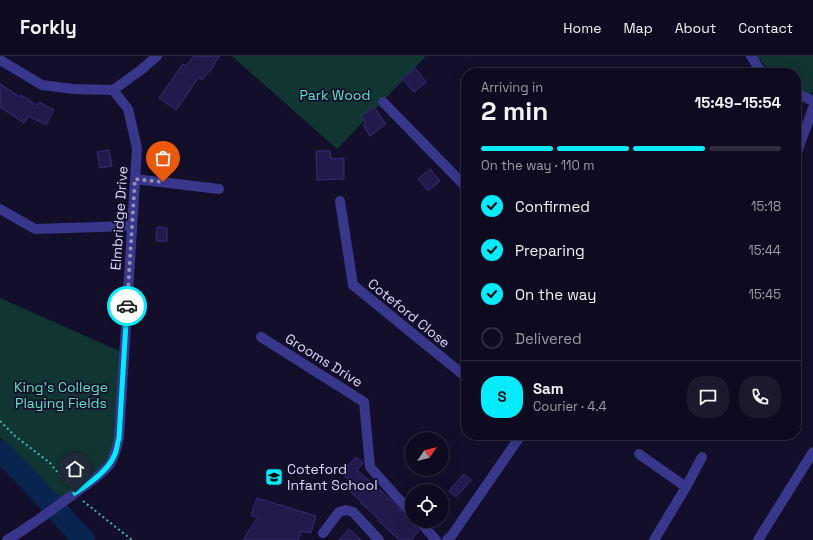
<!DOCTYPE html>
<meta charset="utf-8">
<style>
body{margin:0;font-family:"Space Grotesk",sans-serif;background:#1c192d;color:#f1f3f6;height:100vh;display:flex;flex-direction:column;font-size:15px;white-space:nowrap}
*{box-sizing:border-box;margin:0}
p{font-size:13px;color:#9b9ba5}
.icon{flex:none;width:22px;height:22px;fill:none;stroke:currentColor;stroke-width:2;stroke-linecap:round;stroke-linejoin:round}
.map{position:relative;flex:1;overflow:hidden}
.sheet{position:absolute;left:461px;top:12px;width:340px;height:372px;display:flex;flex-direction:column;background:#0e0b20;border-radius:16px;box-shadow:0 4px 16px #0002,0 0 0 1px #2e2b3e}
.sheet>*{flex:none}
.needle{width:26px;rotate:55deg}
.fabs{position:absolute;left:405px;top:376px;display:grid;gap:8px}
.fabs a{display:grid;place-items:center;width:44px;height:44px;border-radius:50%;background:#0e0b20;box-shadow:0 4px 16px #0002,0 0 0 1px #2e2b3e;font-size:20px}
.pin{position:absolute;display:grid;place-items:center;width:34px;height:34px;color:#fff;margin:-41px -17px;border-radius:50% 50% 50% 0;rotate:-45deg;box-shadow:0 0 4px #0007}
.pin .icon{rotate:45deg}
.courier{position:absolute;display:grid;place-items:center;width:40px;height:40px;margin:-20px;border:3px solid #04eaff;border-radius:50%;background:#fff;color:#222;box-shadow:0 1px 5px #0007}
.summary em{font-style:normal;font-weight:700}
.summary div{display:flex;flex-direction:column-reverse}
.summary{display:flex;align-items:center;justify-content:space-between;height:68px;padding:0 20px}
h1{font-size:26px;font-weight:700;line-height:30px}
.bar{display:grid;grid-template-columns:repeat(4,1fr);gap:6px 4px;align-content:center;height:48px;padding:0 20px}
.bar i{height:5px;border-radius:3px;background:#2e2b3e}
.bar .current{background:#04eaff}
.bar p{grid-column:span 4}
.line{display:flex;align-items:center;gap:10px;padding:0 20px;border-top:1px solid #2e2b3e}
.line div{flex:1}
.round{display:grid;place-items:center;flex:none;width:42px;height:42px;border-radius:16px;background:#1c192d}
ol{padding:0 20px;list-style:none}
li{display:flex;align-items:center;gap:12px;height:44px}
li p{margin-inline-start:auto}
li .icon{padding:4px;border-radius:50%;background:#04eaff;color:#111;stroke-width:4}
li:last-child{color:#9b9ba5}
li i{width:22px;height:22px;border:2px solid #2e2b3e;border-radius:50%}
header{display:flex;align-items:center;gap:24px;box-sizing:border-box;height:56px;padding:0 20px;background:#0e0b20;border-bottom:1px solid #2e2b3e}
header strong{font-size:19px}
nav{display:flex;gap:22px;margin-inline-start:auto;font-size:14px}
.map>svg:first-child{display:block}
.green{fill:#113533}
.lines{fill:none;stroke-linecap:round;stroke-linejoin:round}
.river{stroke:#09244f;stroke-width:22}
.building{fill:#231a4c;stroke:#392b79}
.path{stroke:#29c2b6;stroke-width:2;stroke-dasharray:2 3;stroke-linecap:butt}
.minor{stroke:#39378c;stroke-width:10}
.done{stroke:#9692b4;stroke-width:4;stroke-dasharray:0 7.2}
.route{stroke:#04eaff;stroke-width:5}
.labels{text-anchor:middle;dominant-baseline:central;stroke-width:3.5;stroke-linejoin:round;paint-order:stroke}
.park-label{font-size:14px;fill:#5ce7c2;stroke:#130f2a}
.street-label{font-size:14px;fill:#dcd8ff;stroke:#130f2a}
.poi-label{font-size:14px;fill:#dcd8ff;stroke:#130f2a;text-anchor:start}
</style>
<header>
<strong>Forkly</strong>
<nav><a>Home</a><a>Map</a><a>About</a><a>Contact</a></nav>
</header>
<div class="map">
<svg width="813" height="484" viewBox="0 0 813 484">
<rect width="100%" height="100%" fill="#130f2a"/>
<path class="green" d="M232,0H426L337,93Z
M757,0H813V35L810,40L796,32V17H771Z
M0,242L124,297L115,399L60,448L0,381Z"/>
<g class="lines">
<path class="river" d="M0,395L29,424L84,484"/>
</g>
<path class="building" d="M194,0H220L213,9L214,10L202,24L199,21L176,54L159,42L183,8L186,10Z
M415,12L426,26L414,36L402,23Z
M0,28L20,41L21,39L37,49L39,46L54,54L46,69L28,60L24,67L0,51Z
M374,51L386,68L370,80L363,69L366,67L361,60Z
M109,94L112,110L100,112L97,96Z
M316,95H330L331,103L344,102V123L317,124Z
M430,113L440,125L428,135L418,123Z
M157,171L167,172V185H156Z
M356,401L363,407L357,414L392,445L407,462L413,465L414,469L419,475L411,484H400L378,465L379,463L361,447L362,446L344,430L349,424L341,417Z
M464,418L471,424L456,441L449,435Z
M257,442L316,460L311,477L301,475L298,484H243L257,462L251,459Z
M349,473L361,484H339Z"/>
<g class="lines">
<path class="path" d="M0,365L15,380L50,407L68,429
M83,445L132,484"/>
<path class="minor" d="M751,0L762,17
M0,4L42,29L73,33L113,34L141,14L157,0
M796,37L813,45
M383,46L466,131
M796,99L813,52
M135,123L219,133
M340,145L353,229L466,321
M0,153L35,173L132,170
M261,281L364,346L370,411L412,458
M639,398L686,431
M419,465L436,484
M323,477L339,456L346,454L353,456L379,484
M7,484C31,470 53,453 75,437C85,430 103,418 110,408C115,400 117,391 119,382L137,92L128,53L113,34
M447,484L452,479L521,379
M654,484L686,431L702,401
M758,484L813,396"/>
</g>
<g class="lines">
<path class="done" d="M127,250L135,123L163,126"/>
<path class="route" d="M75,437C88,428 108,415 114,400C117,395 117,388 119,382L127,250"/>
</g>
<defs>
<symbol id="school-square" viewBox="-11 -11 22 22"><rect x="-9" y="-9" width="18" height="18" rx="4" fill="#04eaff" stroke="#130f2a"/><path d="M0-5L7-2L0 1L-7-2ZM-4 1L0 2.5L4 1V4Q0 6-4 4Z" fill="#111"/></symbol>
</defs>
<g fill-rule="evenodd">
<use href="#school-square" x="264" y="411" width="20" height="20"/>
</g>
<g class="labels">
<g class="park-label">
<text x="335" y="39">Park Wood</text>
<text x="61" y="331">King's College<tspan x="61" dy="16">Playing Fields</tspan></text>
</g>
<g class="street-label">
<text transform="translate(119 162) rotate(-86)">Elmbridge Drive</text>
<text transform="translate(409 257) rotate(39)">Coteford Close</text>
<text transform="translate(324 304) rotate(32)">Grooms Drive</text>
</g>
<g class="poi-label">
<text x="287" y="413">Coteford<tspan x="287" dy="16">Infant School</tspan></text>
</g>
</g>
</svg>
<div class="fabs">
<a><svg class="needle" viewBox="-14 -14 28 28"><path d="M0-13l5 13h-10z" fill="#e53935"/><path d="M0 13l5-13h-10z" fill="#9b9ba5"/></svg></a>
<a><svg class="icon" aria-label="locate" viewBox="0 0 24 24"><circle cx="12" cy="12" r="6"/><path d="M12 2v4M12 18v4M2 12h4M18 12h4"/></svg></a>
</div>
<div class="pin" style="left:163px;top:126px;background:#ea580c"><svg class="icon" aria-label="bag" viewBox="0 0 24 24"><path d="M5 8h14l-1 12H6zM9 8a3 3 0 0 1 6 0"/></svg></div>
<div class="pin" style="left:75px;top:437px;background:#1f2937"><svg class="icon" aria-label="home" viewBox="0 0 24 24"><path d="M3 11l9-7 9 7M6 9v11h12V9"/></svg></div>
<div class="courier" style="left:127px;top:250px"><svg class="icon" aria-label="car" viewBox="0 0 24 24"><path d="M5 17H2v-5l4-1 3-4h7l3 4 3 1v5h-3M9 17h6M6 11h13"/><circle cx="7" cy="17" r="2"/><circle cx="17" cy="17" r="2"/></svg></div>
<section class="sheet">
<div class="summary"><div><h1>2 min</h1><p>Arriving in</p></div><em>15:49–15:54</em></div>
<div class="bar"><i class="current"></i><i class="current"></i><i class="current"></i><i></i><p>On the way · 110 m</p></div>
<ol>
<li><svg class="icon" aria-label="check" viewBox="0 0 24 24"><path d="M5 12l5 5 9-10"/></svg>Confirmed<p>15:18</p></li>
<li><svg class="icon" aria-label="check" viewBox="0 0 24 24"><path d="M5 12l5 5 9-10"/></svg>Preparing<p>15:44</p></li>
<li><svg class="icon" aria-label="check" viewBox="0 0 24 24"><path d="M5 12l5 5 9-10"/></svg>On the way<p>15:45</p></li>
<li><i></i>Delivered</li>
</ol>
<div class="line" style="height:72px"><b class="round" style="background:#04eaff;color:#111">S</b><div><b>Sam</b><p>Courier · 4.4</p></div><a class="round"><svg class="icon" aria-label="chat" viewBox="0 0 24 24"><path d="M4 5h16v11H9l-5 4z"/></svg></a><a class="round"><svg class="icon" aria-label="phone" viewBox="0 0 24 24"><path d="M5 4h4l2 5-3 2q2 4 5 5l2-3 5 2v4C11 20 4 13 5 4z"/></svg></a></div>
</section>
</div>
